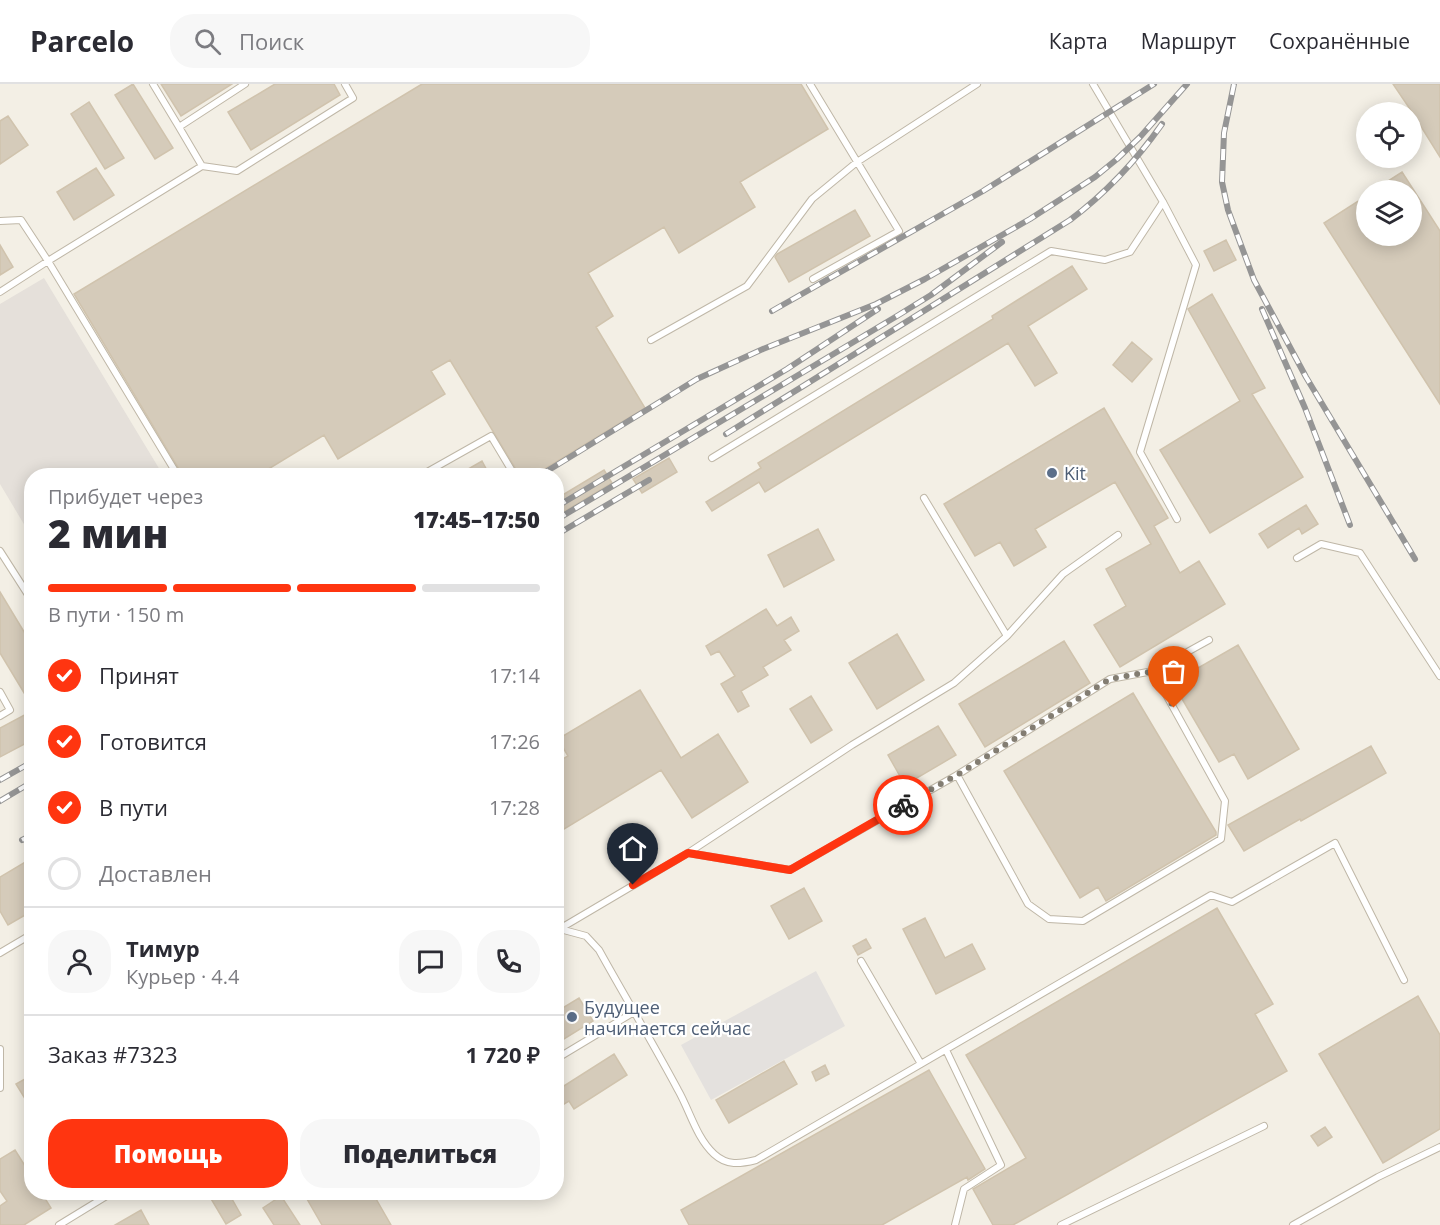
<!DOCTYPE html>
<html lang="ru">
<meta charset="utf-8">
<style>
body{margin:0;font-family:"Open Sans",sans-serif;background:#f7f7f7;color:#2b2b33;height:100vh;display:flex;flex-direction:column;font-size:22px;white-space:nowrap}
*{box-sizing:border-box;margin:0}
p{font-size:20px;color:#7c7c81}
.icon{flex:none;width:33px;height:33px;fill:none;stroke:currentColor;stroke-width:2;stroke-linecap:round;stroke-linejoin:round}
.map{position:relative;flex:1;overflow:hidden}
.drawer{position:absolute;left:24px;top:384px;width:540px;height:732px;display:flex;flex-direction:column;background:#fff;border-radius:24px;box-shadow:0 3px 15px #0003}
.drawer>*{flex:none}
.fabs{position:absolute;left:1356px;top:18px;display:grid;gap:12px}
.fabs a{display:grid;place-items:center;width:66px;height:66px;border-radius:50%;background:#fff;box-shadow:0 3px 15px #0003;font-size:30px}
.pin{position:absolute;display:grid;place-items:center;width:51px;height:51px;color:#fff;margin:-62px -26px;border-radius:50% 50% 50% 0;rotate:-45deg;box-shadow:0 0 6px #0007}
.pin .icon{rotate:45deg}
.courier{position:absolute;display:grid;place-items:center;width:60px;height:60px;margin:-30px;border:4px solid #ff3510;border-radius:50%;background:#fff;color:#222;box-shadow:0 2px 8px #0007}
.summary em{font-style:normal;font-weight:800}
.summary div{display:flex;flex-direction:column-reverse}
.summary{display:flex;align-items:center;justify-content:space-between;height:102px;padding:0 24px}
h1{font-size:39px;font-weight:800;line-height:45px}
.bar{display:grid;grid-template-columns:repeat(4,1fr);gap:9px 6px;align-content:center;height:72px;padding:0 24px}
.bar i{height:8px;border-radius:4px;background:#e1e1e2}
.bar .active{background:#ff3510}
.bar p{grid-column:span 4}
.line{display:flex;align-items:center;gap:15px;padding:0 24px;border-top:2px solid #e1e1e2}
.line div{flex:1}
.round{display:grid;place-items:center;flex:none;width:63px;height:63px;border-radius:24px;background:#f7f7f7}
ol{padding:0 24px;list-style:none}
li{display:flex;align-items:center;gap:18px;height:66px}
li p{margin-inline-start:auto}
li .icon{padding:6px;border-radius:50%;background:#ff3510;color:#fff;stroke-width:4}
li:last-child{color:#7c7c81}
li i{width:33px;height:33px;border:3px solid #e1e1e2;border-radius:50%}
.cta{display:flex;gap:12px;margin-top:auto;padding:12px 24px}
.cta a{flex:1;height:69px;border-radius:24px;background:#ff3510;color:#fff;font-size:24px;font-weight:800;line-height:69px;text-align:center}
.cta a+a{background:#f7f7f7;color:#2b2b33}
header{display:flex;align-items:center;gap:36px;box-sizing:border-box;height:84px;padding:0 30px;background:#fff;border-bottom:2px solid #e1e1e2}
header strong{font-size:28px}
nav{display:flex;gap:33px;margin-inline-start:auto;font-size:21px}
.search{width:420px;height:54px;background:#f7f7f7;display:flex;align-items:center;gap:15px;box-sizing:border-box;padding:0 21px;border-radius:24px;color:#7c7c81;font-size:22px}
.map>svg:first-child{display:block}
.industrial{fill:#e5e0da}
.parking{fill:#e4e1de}
.building{fill:#d5cbba;stroke:#d0c3ad;stroke-width:1.5}
.lines{fill:none;stroke-linecap:round;stroke-linejoin:round}
.lane-casing{stroke:#bfb7a7;stroke-width:8}
.lane{stroke:#fff;stroke-width:6}
.rail-casing{stroke:#959595;stroke-width:6}
.rail{stroke:#fff;stroke-width:4;stroke-dasharray:11;stroke-linecap:butt}
.done{stroke:#837d72;stroke-width:6;stroke-dasharray:0 10.8}
.route{stroke:#ff3510;stroke-width:8}
.service-dot{fill:#5c6f8a;stroke:#fff;stroke-width:2}
.labels{text-anchor:middle;dominant-baseline:central;stroke-width:4.5;stroke-linejoin:round;paint-order:stroke}
.service-label{font-size:18px;fill:#4e5e75;stroke:#fff;text-anchor:start}
</style>
<header>
<strong>Parcelo</strong>
<div class="search"><svg class="icon" aria-label="search" viewBox="0 0 24 24"><circle cx="10" cy="10" r="6"/><path d="M15 15l6 6"/></svg>Поиск</div>
<nav><a>Карта</a><a>Маршрут</a><a>Сохранённые</a></nav>
</header>
<div class="map">
<svg width="1440" height="1141" viewBox="0 0 1440 1141">
<rect width="100%" height="100%" fill="#f3efe5"/>
<path class="industrial" d="M44,194L163,391L32,392L31,452L0,400V220Z"/>
<path class="parking" d="M816,887L845,942L711,1016L681,961Z"/>
<path class="building" d="M133,0L173,64L155,75L115,11Z
M161,0H232L181,32Z
M275,0H334L340,11L251,66L228,28Z
M422,0H801L828,45L740,98L755,123L679,169L664,143L588,189L613,232L596,243L645,324L533,392H520L450,276L431,287L445,310L338,375L324,351L257,392H183L74,210Z
M1393,0H1440V73L1412,28Z
M89,18L124,74L105,85L71,30Z
M8,32L28,61L0,80V37Z
M96,84L114,111L74,136L57,108Z
M1402,88L1440,147V320L1324,139L1366,112V152H1412V106H1374Z
M855,126L870,152L789,198L775,173L777,170Z
M1226,156L1236,176L1214,187L1204,167Z
M0,161L13,183L0,191Z
M1072,182L1087,205L1028,242L1057,289L1035,302L1008,259L765,408L759,398L712,427L706,418L761,384L758,379L993,235L992,232Z
M1212,210L1265,304L1252,310L1303,393L1210,449L1160,366L1240,317L1188,225Z
M1132,258L1152,275L1132,298L1113,281Z
M1104,324L1168,434L1154,442L1180,489L1199,477L1225,520L1120,583L1094,541L1126,522L1106,485L1151,460L1115,398L1035,445L1046,463L1014,482L1000,458L975,472L944,420Z
M669,374L677,388L642,409L633,395Z
M482,377L490,392H456Z
M604,386L612,399L560,430L556,424V415Z
M1306,421L1318,440L1302,450L1299,444L1268,464L1259,450Z
M818,445L834,476L784,503L768,471Z
M0,508L32,561V622L0,569Z
M766,525L777,542L791,533L799,547L784,556L791,566L763,583L768,591L741,607L749,622L738,628L721,600L735,592L719,567L711,571L706,562Z
M897,550L924,596L877,625L849,579Z
M1064,557L1090,599L985,663L959,620Z
M1238,561L1299,665L1248,695L1234,670L1219,678L1178,608L1189,601L1184,592Z
M640,606L681,674L718,650L748,698L692,734L661,686L556,750V679L568,672L558,655Z
M1133,609L1216,748V751L1106,817L1098,803L1080,814L1004,687Z
M811,612L832,646L811,659L790,625Z
M32,627V656L0,673V644Z
M938,642L956,671L905,701L888,671Z
M1371,662L1386,689L1301,737L1300,735L1244,767L1228,741Z
M32,774V827L8,841L0,827V793Z
M804,804L822,837L789,855L771,822Z
M1217,824L1273,920L1255,930L1287,987L1013,1141H993L973,1105L1026,1074L966,971Z
M925,834L945,874L972,860L985,885L936,910L903,845Z
M866,855L871,864L858,871L853,862Z
M1418,912L1440,951V1045L1383,1079L1319,970Z
M579,914L593,937L556,960V928Z
M614,970L627,991L574,1025L569,1017L556,1025V1007Z
M784,977L797,1000L729,1039L716,1016Z
M825,981L829,990L816,997L812,988Z
M929,986L985,1085L968,1096L967,1093L882,1141H689L681,1126Z
M32,991V1026L16,1000Z
M1325,1043L1332,1053L1318,1062L1311,1052Z
M15,1066L32,1093V1108H41L51,1124L24,1141H0V1122L7,1117L0,1107V1075Z
M207,1108H228L241,1131L226,1140Z
M303,1108H372L391,1141H322Z
M281,1112L300,1141H274L263,1124Z
M141,1126L149,1141H115Z"/>
<g class="lines">
<defs>
<path id="lane" d="M153,0L179,43
M810,0L899,147L813,195
M1093,0L1163,118L1196,181L1140,368L1177,435
M202,82L179,43L245,0
M0,137L21,136L48,177L202,82L237,87L353,14L345,0
M0,208L48,177L178,392
M651,256L747,202L812,115L857,78L977,0
M712,374L1051,167L1105,176L1130,168L1163,118
M420,392L491,352L515,392
M924,414L1007,552
M0,467L32,517
M1297,474L1321,460L1360,469L1440,592
M0,608L10,626L0,632
M957,691L1028,820L1049,835L1083,837L1221,755L1225,717L1153,587
M688,769L852,661L954,599L1007,552L1063,490L1118,451
M560,845L586,852L599,866C625,913 653,959 678,1006C690,1027 696,1053 714,1070C727,1082 740,1080 756,1076L1211,811L1232,818L1335,759L1404,896
M556,847L688,769L790,786L957,691L1110,595L1153,587L1209,556
M0,869L32,850
M861,877L921,980
M0,965V1004
M946,966L1001,1081L964,1105L955,1141
M556,975L634,928
M59,1141L113,1108
M1061,1141L1264,1042
M1293,1141L1378,1093L1440,1063"/>
</defs>
<use href="#lane" class="lane-casing"/>
<use href="#lane" class="lane"/>
<defs>
<path id="rail" d="M1234,0L1224,49L1222,98L1228,126L1254,196L1306,293L1415,475
M1262,225L1305,324L1350,441
M772,227L983,107L1154,0
M726,350L1070,136C1106,109 1136,77 1162,40
M539,392L697,295L763,265L876,220L925,195L1030,135L1095,93L1117,75L1140,53L1187,0
M556,423L787,285L878,225
M556,436L897,232L931,211L1002,158
M556,451L649,396
M0,696L32,678
M0,717L32,698
M22,756L32,751"/>
</defs>
<use href="#rail" class="rail-casing"/>
<use href="#rail" class="rail"/>
</g>
<g class="lines">
<path class="done" d="M903,721L957,691L1110,595L1154,587L1174,624"/>
<path class="route" d="M633,801L688,769L790,786L903,721"/>
</g>
<g class="service-dot">
<circle cx="1052" cy="389" r="6"/>
<circle cx="572" cy="933" r="6"/>
</g>
<g class="labels">
<g class="service-label">
<text x="1064" y="389">Kit</text>
<text x="584" y="923">Будущее<tspan x="584" dy="21">начинается сейчас</tspan></text>
</g>
</g>
</svg>
<div class="fabs">
<a><svg class="icon" aria-label="locate" viewBox="0 0 24 24"><circle cx="12" cy="12" r="6"/><path d="M12 2v4M12 18v4M2 12h4M18 12h4"/></svg></a>
<a><svg class="icon" aria-label="layers" viewBox="0 0 24 24"><path d="M12 4l9 5-9 5-9-5zM3 14l9 5 9-5"/></svg></a>
</div>
<div class="pin" style="left:1174px;top:624px;background:#ea580c"><svg class="icon" aria-label="bag" viewBox="0 0 24 24"><path d="M5 8h14l-1 12H6zM9 8a3 3 0 0 1 6 0"/></svg></div>
<div class="pin" style="left:633px;top:801px;background:#1f2937"><svg class="icon" aria-label="home" viewBox="0 0 24 24"><path d="M3 11l9-7 9 7M6 9v11h12V9"/></svg></div>
<div class="courier" style="left:903px;top:721px"><svg class="icon" aria-label="bike" viewBox="0 0 24 24"><circle cx="6" cy="16" r="4"/><circle cx="18" cy="16" r="4"/><path d="M6 16l4-8h5l3 8M10 8l3 8H6M13 5h3"/></svg></div>
<section class="drawer">
<div class="summary"><div><h1>2 мин</h1><p>Прибудет через</p></div><em>17:45–17:50</em></div>
<div class="bar"><i class="active"></i><i class="active"></i><i class="active"></i><i></i><p>В пути · 150 m</p></div>
<ol>
<li><svg class="icon" aria-label="check" viewBox="0 0 24 24"><path d="M5 12l5 5 9-10"/></svg>Принят<p>17:14</p></li>
<li><svg class="icon" aria-label="check" viewBox="0 0 24 24"><path d="M5 12l5 5 9-10"/></svg>Готовится<p>17:26</p></li>
<li><svg class="icon" aria-label="check" viewBox="0 0 24 24"><path d="M5 12l5 5 9-10"/></svg>В пути<p>17:28</p></li>
<li><i></i>Доставлен</li>
</ol>
<div class="line" style="height:108px"><a class="round"><svg class="icon" aria-label="person" viewBox="0 0 24 24"><circle cx="12" cy="8" r="4"/><path d="M4 21q1-7 8-7t8 7"/></svg></a><div><b>Тимур</b><p>Курьер · 4.4</p></div><a class="round"><svg class="icon" aria-label="chat" viewBox="0 0 24 24"><path d="M4 5h16v11H9l-5 4z"/></svg></a><a class="round"><svg class="icon" aria-label="phone" viewBox="0 0 24 24"><path d="M5 4h4l2 5-3 2q2 4 5 5l2-3 5 2v4C11 20 4 13 5 4z"/></svg></a></div>
<div class="line" style="height:78px"><div>Заказ #7323</div><b>1 720 ₽</b></div>
<div class="cta"><a>Помощь</a><a>Поделиться</a></div>
</section>
</div>
